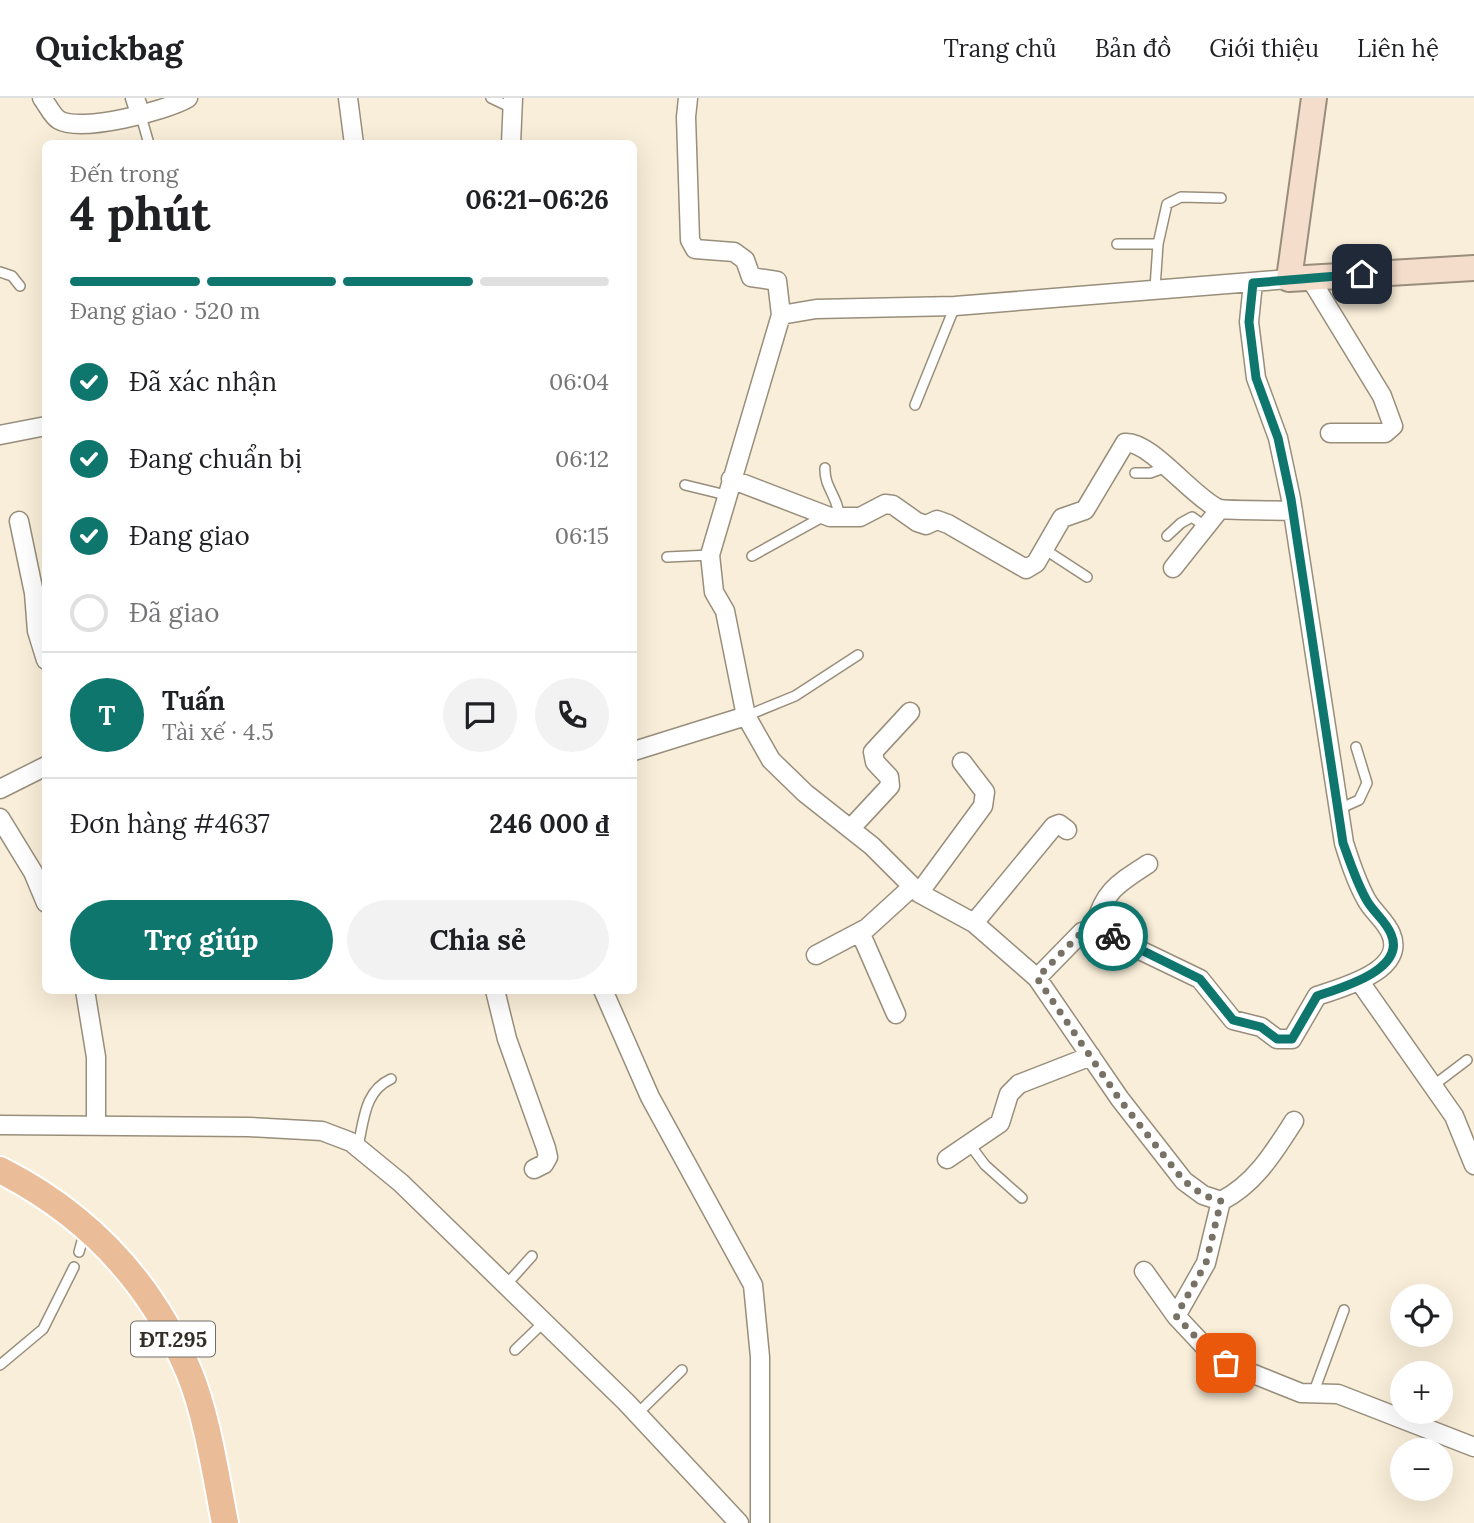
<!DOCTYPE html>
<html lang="vi">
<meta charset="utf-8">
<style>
body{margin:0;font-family:Lora,serif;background:#f2f2f2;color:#202124;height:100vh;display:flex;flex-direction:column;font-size:26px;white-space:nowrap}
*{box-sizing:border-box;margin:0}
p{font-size:23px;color:#757577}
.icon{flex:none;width:38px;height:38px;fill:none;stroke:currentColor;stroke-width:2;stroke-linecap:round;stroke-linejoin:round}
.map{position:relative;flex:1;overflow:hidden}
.drawer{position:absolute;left:42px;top:42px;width:595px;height:854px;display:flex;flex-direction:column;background:#fff;border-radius:10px;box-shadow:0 7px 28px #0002}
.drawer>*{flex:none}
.controls{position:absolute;left:1390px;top:1186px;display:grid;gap:14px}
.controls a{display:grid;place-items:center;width:63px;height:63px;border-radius:50%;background:#fff;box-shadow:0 7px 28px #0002;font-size:35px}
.pin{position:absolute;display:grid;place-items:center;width:60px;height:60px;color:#fff;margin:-30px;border-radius:14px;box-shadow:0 4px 10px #0006}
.courier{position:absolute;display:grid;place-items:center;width:70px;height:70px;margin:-35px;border:5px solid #0f766e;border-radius:50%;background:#fff;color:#222;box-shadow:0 2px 9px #0007}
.headline em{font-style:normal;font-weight:800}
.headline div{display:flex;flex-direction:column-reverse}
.headline{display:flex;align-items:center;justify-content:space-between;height:119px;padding:0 28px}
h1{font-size:46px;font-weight:800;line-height:52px}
.bar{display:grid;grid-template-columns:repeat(4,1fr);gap:10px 7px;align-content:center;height:84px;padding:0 28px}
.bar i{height:9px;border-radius:5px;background:#e0e0e0}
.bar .selected{background:#0f766e}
.bar p{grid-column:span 4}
.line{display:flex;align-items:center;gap:18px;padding:0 28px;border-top:2px solid #e0e0e0}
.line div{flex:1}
.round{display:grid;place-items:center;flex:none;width:74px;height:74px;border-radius:37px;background:#f2f2f2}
ol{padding:0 28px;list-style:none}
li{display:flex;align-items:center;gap:21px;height:77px}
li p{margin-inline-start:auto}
li .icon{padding:7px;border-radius:50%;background:#0f766e;color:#fff;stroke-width:4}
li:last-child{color:#757577}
li i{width:38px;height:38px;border:4px solid #e0e0e0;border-radius:50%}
.action{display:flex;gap:14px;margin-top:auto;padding:14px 28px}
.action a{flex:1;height:80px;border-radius:42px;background:#0f766e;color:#fff;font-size:28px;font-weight:800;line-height:80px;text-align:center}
.action a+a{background:#f2f2f2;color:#202124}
header{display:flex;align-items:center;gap:42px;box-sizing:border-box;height:98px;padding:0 35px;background:#fff;border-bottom:2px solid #e0e0e0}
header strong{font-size:33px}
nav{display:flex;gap:38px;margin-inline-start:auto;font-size:24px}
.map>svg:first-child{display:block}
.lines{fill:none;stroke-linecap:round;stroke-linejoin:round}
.lane-casing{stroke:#988e7b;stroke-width:12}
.street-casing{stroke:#988e7b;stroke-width:21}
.secondary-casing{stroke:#988e7b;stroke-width:28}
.primary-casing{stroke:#fff;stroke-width:30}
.lane{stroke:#fff;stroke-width:9}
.street{stroke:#fff;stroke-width:18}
.secondary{stroke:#f4ddcb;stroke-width:24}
.primary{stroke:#eabc97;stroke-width:26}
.done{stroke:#787165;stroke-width:7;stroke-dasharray:0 12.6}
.route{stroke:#0f766e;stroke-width:9}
.labels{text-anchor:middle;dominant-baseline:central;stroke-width:6;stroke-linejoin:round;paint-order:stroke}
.shield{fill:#fff;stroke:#706d67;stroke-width:2}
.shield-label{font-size:21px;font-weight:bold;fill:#322e26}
</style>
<header>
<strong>Quickbag</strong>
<nav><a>Trang chủ</a><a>Bản đồ</a><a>Giới thiệu</a><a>Liên hệ</a></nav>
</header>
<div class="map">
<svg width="1474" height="1425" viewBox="0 0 1474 1425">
<rect width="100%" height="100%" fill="#f9eed9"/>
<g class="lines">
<defs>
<path id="lane" d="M491,0L512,10
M141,18L149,46
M1117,146H1158
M0,174L12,178L20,188
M1155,190L1158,146L1167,106L1181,99L1221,100
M915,307L955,208
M825,370C824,390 839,399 839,420
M1135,375H1150L1164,370
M685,387L726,397
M1167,438L1181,425L1192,419L1206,429
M1044,451L1087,479
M752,458L826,417
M667,459L710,457
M746,618L795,598L858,557
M1339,711L1359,702L1367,685L1356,649
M1434,987L1467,962
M970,1047L985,1067L1022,1100
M358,1048C364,1023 364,993 391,981
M79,1154L85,1132
M506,1187L532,1158
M515,1252L544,1224
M0,1267L43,1231L74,1169
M1313,1296L1344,1212
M637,1316L682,1272"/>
<path id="street" d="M42,0C47,6 52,18 59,22C81,35 166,13 188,0
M135,0L141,18
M348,0L354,46
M688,0L686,19L690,142L695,151L734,154L745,162L751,179L777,183L781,217
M511,46L513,0
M1310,180L1382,298L1393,328L1385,335H1330
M1253,185L1249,224L1256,280L1278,340L1291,401L1344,745C1350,764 1356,783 1366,801C1372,813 1386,823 1391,836C1407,873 1340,890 1317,898L1292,941H1277L1261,929L1233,922L1200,881L1094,830L1082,834L1037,880L974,825L919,795L872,748L805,695L771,662L746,618L725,513L714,494L710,457L781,217L816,211L955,208L1289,181
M0,337L46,328
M731,381L830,419H860L885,406L893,407L917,424L926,427L937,422L948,426L1026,471L1036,465L1062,420L1085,412L1125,345C1149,342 1191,397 1217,410C1223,413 1280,412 1293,413
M19,423L34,495L37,533L46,562
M1173,470L1220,411
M634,653L746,618
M0,691L46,668
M0,720L33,774L46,805
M851,730L890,688L889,679L875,664L873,654L910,614
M919,795L983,708L985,694L962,664
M974,825L1054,728L1059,726L1067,732
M1094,830C1104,793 1117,786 1148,766
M860,834L896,916
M816,857L867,830L912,789
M1037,880L1120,1001L1184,1083L1203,1097L1221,1103C1255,1086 1274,1054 1294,1023
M1360,884L1454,1018L1474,1067
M85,892L96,959V1026
M495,892L507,941L546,1050L548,1059L544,1066L534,1071
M603,892L650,999L753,1187L760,1259V1425
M0,1027L249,1029L322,1033L351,1044L401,1085L626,1304L739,1425
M947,1061L1000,1025L1009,996L1019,986L1091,958
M1144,1173L1176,1218L1206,1250L1226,1265L1301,1295L1338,1296L1474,1349
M1176,1218L1206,1165L1221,1103"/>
<path id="secondary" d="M1314,0L1289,181L1474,170"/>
<path id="primary" d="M0,1072C87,1116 151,1184 189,1274C207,1317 216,1379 225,1425"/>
</defs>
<use href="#lane" class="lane-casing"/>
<use href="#street" class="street-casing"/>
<use href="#secondary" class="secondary-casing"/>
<use href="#primary" class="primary-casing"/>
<use href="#lane" class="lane"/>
<use href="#street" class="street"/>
<use href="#secondary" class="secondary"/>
<use href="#primary" class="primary"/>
</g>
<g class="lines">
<path class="done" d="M1113,838L1094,830L1082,834L1037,880L1120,1002L1184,1083L1203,1097L1221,1103L1206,1165L1176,1218L1206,1250L1226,1265"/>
<path class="route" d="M1113,838L1200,881L1233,922L1261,929L1277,941H1292L1317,898C1340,890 1407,872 1391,836C1386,823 1372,813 1366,801C1356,783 1350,764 1343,745L1291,401L1278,340L1256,280L1249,224L1253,185L1362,176"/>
</g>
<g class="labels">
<rect class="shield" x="131" y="1223.5" width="84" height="35" rx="5"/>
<g class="shield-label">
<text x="173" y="1241">ĐT.295</text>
</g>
</g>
</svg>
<div class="controls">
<a><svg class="icon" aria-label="locate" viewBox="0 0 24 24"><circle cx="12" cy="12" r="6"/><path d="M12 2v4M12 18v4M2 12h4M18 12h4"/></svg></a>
<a>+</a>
<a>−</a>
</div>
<div class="pin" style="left:1226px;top:1265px;background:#ea580c"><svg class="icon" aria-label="bag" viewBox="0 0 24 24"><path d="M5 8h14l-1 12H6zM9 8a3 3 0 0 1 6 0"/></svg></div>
<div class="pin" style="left:1362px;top:176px;background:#1f2937"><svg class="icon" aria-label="home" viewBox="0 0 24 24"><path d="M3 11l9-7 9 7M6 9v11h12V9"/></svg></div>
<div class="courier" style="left:1113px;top:838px"><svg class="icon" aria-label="bike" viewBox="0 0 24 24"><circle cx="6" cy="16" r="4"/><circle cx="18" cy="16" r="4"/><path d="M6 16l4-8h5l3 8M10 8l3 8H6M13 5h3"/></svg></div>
<section class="drawer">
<div class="headline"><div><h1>4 phút</h1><p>Đến trong</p></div><em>06:21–06:26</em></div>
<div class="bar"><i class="selected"></i><i class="selected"></i><i class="selected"></i><i></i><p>Đang giao · 520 m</p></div>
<ol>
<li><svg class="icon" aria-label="check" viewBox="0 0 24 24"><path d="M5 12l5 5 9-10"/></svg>Đã xác nhận<p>06:04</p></li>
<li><svg class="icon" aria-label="check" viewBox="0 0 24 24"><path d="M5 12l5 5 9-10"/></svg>Đang chuẩn bị<p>06:12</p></li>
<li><svg class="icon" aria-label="check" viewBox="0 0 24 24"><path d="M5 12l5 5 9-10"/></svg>Đang giao<p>06:15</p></li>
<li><i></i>Đã giao</li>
</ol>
<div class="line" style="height:126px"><b class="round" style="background:#0f766e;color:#fff">T</b><div><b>Tuấn</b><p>Tài xế · 4.5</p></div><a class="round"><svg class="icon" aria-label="chat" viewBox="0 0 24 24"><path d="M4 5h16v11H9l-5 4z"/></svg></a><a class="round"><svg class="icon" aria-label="phone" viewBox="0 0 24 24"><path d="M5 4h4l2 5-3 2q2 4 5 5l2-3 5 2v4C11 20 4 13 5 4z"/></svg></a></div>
<div class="line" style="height:91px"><div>Đơn hàng #4637</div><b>246 000 ₫</b></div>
<div class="action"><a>Trợ giúp</a><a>Chia sẻ</a></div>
</section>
</div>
